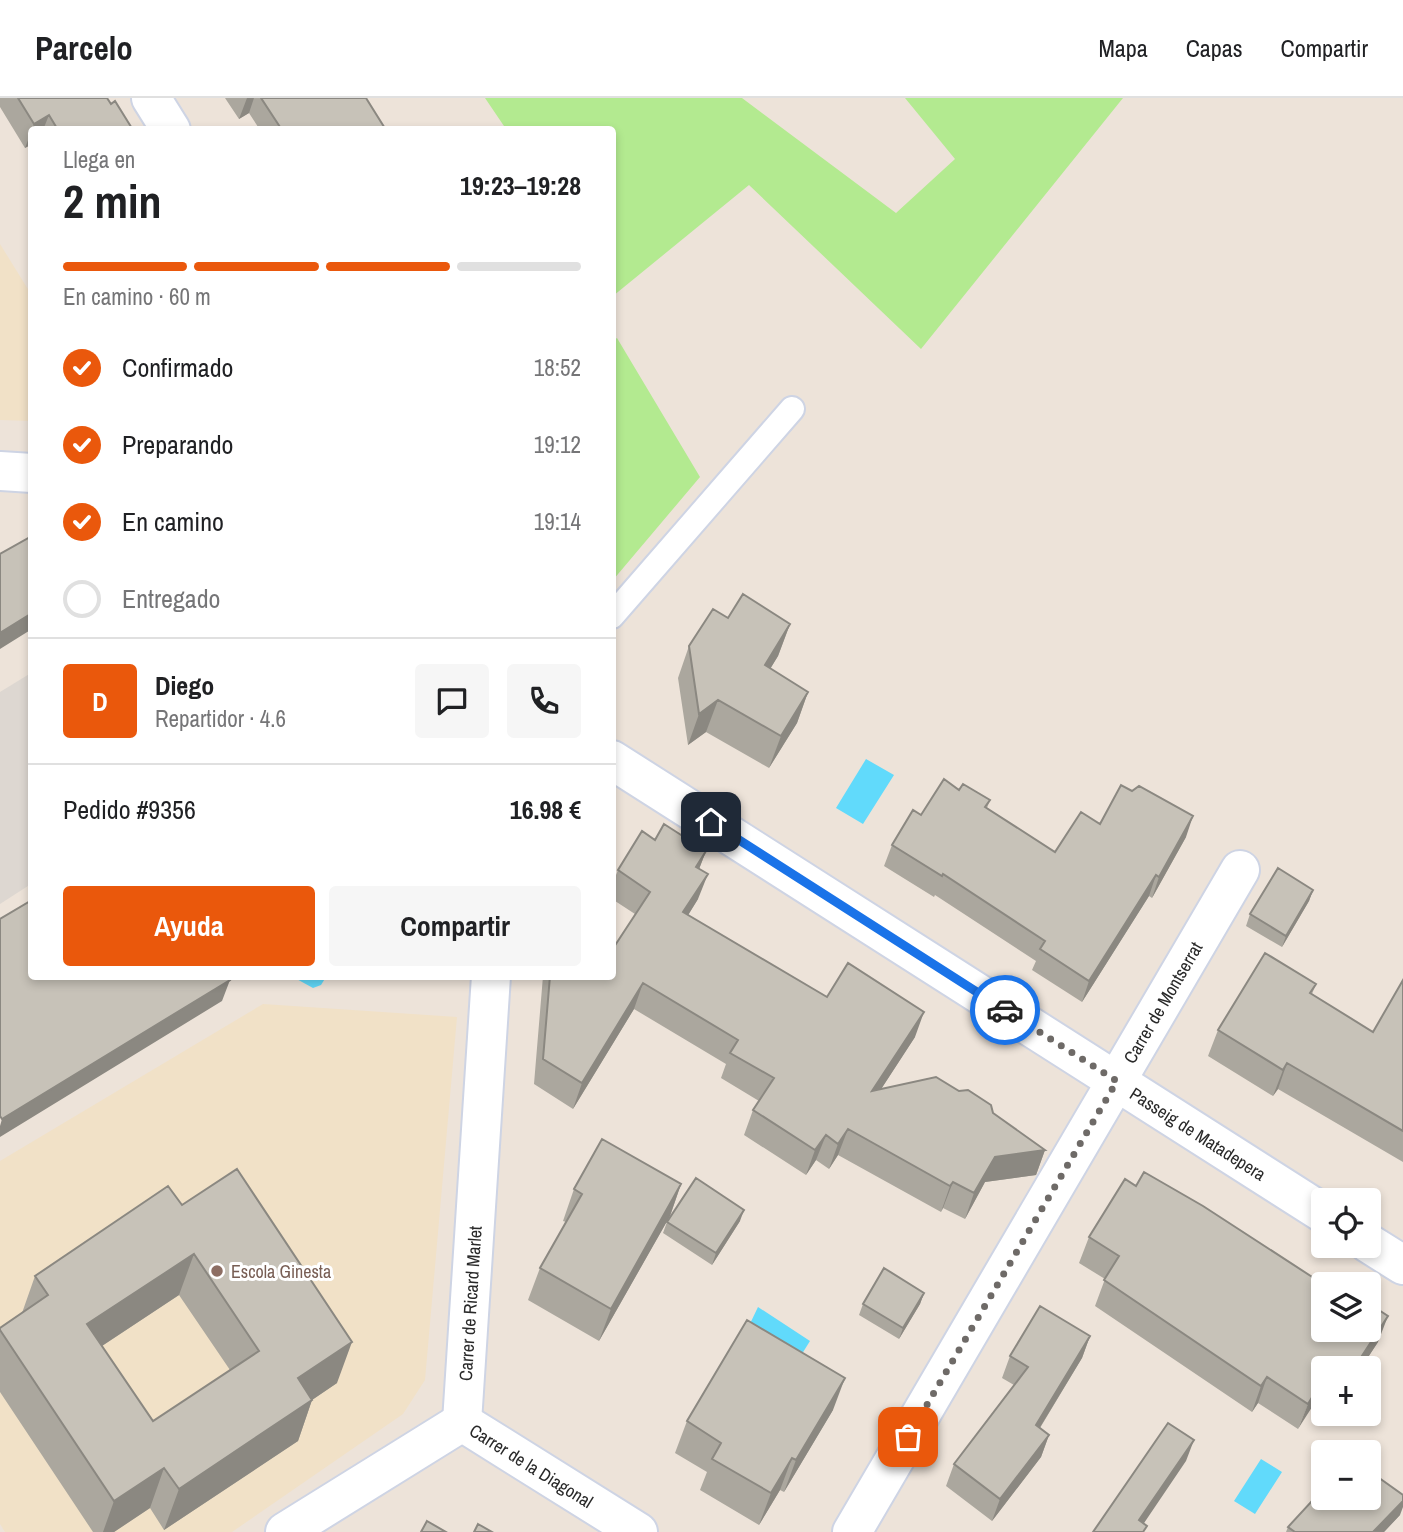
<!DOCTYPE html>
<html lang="es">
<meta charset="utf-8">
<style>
body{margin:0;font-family:"Archivo Narrow",sans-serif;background:#f6f6f6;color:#202124;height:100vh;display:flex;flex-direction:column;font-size:26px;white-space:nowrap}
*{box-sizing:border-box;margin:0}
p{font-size:23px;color:#757577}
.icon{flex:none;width:38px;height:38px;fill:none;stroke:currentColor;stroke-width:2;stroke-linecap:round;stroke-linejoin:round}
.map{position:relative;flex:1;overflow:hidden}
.panel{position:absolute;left:28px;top:28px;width:588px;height:854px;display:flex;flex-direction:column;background:#fff;border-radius:7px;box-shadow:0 4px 10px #0003}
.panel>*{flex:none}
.fabs{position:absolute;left:1311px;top:1090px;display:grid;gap:14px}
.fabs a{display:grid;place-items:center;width:70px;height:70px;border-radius:7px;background:#fff;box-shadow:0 4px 10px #0003;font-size:35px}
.pin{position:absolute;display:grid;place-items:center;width:60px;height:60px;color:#fff;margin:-30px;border-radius:14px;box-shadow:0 4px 10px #0006}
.courier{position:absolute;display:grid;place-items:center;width:70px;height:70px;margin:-35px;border:5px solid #1a73e8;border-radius:50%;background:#fff;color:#222;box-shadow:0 2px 9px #0007}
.headline em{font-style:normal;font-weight:700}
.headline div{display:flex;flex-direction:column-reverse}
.headline{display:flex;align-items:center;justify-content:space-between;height:119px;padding:0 35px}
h1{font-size:46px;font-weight:700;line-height:52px}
.bar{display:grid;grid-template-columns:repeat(4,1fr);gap:10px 7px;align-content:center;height:84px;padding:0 35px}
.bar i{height:9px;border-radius:5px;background:#e0e0e0}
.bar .current{background:#ea580c}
.bar p{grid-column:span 4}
.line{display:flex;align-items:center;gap:18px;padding:0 35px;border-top:2px solid #e0e0e0}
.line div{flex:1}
.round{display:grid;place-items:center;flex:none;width:74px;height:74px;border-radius:7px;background:#f6f6f6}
ol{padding:0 35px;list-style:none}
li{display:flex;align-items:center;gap:21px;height:77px}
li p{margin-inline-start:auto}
li .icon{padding:7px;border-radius:50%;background:#ea580c;color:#fff;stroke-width:4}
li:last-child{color:#757577}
li i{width:38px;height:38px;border:4px solid #e0e0e0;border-radius:50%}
.primary-button{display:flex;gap:14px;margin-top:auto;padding:14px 35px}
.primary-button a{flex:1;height:80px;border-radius:7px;background:#ea580c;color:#fff;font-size:28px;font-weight:700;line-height:80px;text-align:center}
.primary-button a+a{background:#f6f6f6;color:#202124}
header{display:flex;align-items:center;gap:42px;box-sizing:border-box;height:98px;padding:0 35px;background:#fff;border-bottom:2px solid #e0e0e0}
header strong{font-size:33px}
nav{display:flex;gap:38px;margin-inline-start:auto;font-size:24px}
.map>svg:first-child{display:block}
.education{fill:#f1e1c7}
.green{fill:#b3ea90}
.plaza{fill:#ddd7d1}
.water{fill:#61dafb}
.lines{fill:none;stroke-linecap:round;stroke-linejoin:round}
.service-casing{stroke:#ced4e4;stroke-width:28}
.minor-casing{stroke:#ced4e4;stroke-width:42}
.service{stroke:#fff;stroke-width:24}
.minor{stroke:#fff;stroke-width:38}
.wall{fill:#aba79e;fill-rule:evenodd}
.shaded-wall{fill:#8b8881}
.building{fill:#c7c2b8;stroke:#8b8881;stroke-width:2;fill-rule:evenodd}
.done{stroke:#6e6a67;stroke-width:7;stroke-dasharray:0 12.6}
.route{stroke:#1a73e8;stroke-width:9}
.education-dot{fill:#8d6e63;stroke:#fff;stroke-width:2.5}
.labels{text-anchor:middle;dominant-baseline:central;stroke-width:6;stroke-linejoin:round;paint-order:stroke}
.street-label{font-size:18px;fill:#292929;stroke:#fff}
.education-label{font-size:18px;fill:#785e54;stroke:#fff;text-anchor:start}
</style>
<header>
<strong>Parcelo</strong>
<nav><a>Mapa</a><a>Capas</a><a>Compartir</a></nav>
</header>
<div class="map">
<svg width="1403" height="1434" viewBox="0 0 1403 1434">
<rect width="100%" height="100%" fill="#ede3d9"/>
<path class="education" d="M0,146L31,196V323L0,322Z
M263,906L457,919L425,1282L403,1316L232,1434H5L0,1426V1063Z"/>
<path class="green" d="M485,0H742L896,115L955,61L905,0H1123L921,251L749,87L613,198L612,32L506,31Z
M617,240L700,379L613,482L612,243Z"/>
<path class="plaza" d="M31,575V786L0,806V594Z"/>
<path class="water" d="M866,661L894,677L863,726L836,710Z
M293,879H326L321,887L313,890Z
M758,1209L810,1243L800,1259L746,1234Z
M1261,1361L1282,1374L1255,1416L1234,1403Z"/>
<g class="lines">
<defs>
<path id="service" d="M612,518L792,311"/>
<g id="minor">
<path d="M151,0L171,32"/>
<path d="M0,373L32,375"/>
<path id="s1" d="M612,662L1323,1115"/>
<path d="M1368,1145L1403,1167"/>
<path id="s2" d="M462,1324L491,878"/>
<path id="s3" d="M462,1324L638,1434"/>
<path d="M285,1434L462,1324"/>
<path id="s4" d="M852,1434L1240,772"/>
</g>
</defs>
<use href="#service" class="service-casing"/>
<use href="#minor" class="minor-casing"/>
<use href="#service" class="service"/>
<use href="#minor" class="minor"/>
</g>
<path class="wall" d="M0,0H107L111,6L133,32H32V46L25,50L0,9Z
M225,0H366L386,32H260L249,15L239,21Z
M728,520L790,526L778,558L770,571L808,594L797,625L769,670L706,634L688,647L678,580L689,548Z
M990,702L987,710L1055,754L1100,726L1186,739L1152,800L1149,798L1082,904L1032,872L1036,863L935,797L934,799L884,768L892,747L921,717Z
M655,742L706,753L699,771L698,801L688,817L827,899L915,939L881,991L993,1015L1045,1052L1036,1077L985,1084L965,1121L943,1110L941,1114L838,1057L829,1071L816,1062L806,1077L744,1037L753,1012L759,1003L721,980L726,966L634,911L573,1011L534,986L543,878H612L635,816L612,801V787L618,772Z
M1313,792L1309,803L1282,849L1246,828L1250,816Z
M1403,882V1064L1278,991L1273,998L1208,958L1218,932L1316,886L1312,896L1373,934Z
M681,1086L670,1118L599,1243L528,1202L540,1170L566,1124L563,1123L574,1091Z
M182,1107L337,1285L312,1302L298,1343L164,1432L150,1410L114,1434H93L0,1294V1230L22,1215L35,1178ZM179,1197L230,1272L153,1323L102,1248Z
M740,1123L712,1167L663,1135L667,1124Z
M1089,1139L1378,1244L1361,1270H1323L1298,1331L1258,1305L1252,1314L1095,1208L1105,1181L1079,1165Z
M924,1195L920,1206L899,1241L859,1217L863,1206Z
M1090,1238L1082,1260L1040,1330L1049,1337L1041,1359L992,1423L946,1388L954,1366L1014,1287L1002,1280L1010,1258Z
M833,1312L784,1394L780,1392L759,1427L700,1392L707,1374L675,1355L687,1323Z
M1400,1417L1384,1434H1286L1288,1429Z"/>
<path class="shaded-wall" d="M247,0H254L249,15L239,21Z
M49,17L43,32H32L34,26Z
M32,32V46L25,50Z
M32,515V531L0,551V535Z
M790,526L778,558L753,599L765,567Z
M808,594L797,625L769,670L781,638Z
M718,602L706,634L688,647L699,616Z
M1193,718L1186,739L1152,800L1159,779Z
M706,753L696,779V769Z
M708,776L698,801L674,840L683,814Z
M1156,777L1149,798L1082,904L1089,883Z
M1313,792L1309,803L1282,849L1286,838Z
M230,882L222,903L0,1039V1028L2,1021Z
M643,885L634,911L573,1011L582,985Z
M924,914L915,939L863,1019L872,993Z
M1287,965L1278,991L1273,998L1283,972Z
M848,1031L838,1057L829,1071L838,1046Z
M826,1037L816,1062L806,1077L815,1052Z
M1045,1052L1036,1077L985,1084L965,1121L974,1095L995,1059Z
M953,1084L943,1110L941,1114L950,1088Z
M681,1086L670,1118L599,1243L611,1211Z
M744,1112L740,1123L712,1167L716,1155Z
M194,1156L179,1197L73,1267L87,1226Z
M924,1195L920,1206L899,1241L903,1230Z
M1388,1218L1378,1244L1361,1270H1354Z
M1090,1238L1082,1260L1028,1349L1036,1327Z
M352,1244L337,1285L284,1321L298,1280Z
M1267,1279L1258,1305L1252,1314L1261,1288Z
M845,1280L833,1312L784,1394L796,1362Z
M1323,1281V1292L1298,1331L1308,1306Z
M312,1302L298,1343L164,1432L179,1391Z
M1049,1337L1041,1359L992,1423L1000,1401Z
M1194,1342L1186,1363L1138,1434L1139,1422Z
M792,1360L780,1392L759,1427L771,1395Z
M164,1370L150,1410L114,1434H103L114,1403Z
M1403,1403V1409L1400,1417L1384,1434H1373Z"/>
<path class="building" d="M18,0H107L111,6L115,3L133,32H58L49,17L34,26Z
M261,0H366L386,32H282Z
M32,438V515L0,535V456Z
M743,496L790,526L765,567L808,594L781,638L718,602L699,616L689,548L713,511L728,520Z
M944,681L959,692L963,686L990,702L985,709L1055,754L1081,714L1100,726L1121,687L1132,693L1139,688L1193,718L1159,779L1156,777L1089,883L1040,851L1045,843L943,776L942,778L892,747L913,712L921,717Z
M664,726L706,753L696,769L708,776L683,814L827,899L848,865L924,914L872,993L936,979L959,993L968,992L991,1007L993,1015L1045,1052L995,1059L974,1095L953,1084L950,1088L848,1031L838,1046L826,1037L815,1052L753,1012L774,980L730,955L738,942L643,885L582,985L543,961L550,878H612V852L650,794L618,772L642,733L655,742Z
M1278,770L1313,792L1286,838L1250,816Z
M32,802V878H228L230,882L2,1021L0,1018V821Z
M1265,855L1316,886L1310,895L1373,934L1403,882V1033L1287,965L1283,972L1218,932Z
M602,1041L681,1086L611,1211L540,1170L582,1096L574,1091Z
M237,1071L352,1244L298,1280L312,1302L179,1391L164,1370L114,1403L0,1232V1230L48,1197L35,1178L168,1088L182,1107ZM194,1156L259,1253L153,1323L87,1226Z
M1144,1074L1203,1108L1323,1186V1232H1368V1205L1388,1218L1354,1270H1352L1336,1260L1330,1270H1323V1281L1308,1306L1267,1279L1261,1288L1104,1182L1119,1158L1089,1139L1125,1081L1136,1088Z
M696,1080L744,1112L716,1155L667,1124Z
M884,1170L924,1195L903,1230L863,1206Z
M1040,1208L1090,1238L1036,1327L1049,1337L1000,1401L954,1366L1028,1269L1010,1258Z
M747,1222L845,1280L796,1362L792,1360L771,1395L712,1361L721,1345L687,1323Z
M1168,1325L1194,1342L1139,1422L1147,1428L1143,1434H1093Z
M1368,1372L1403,1397V1403L1373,1434H1295L1288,1429L1323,1391V1400H1368Z
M427,1423L446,1434H421Z
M478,1426L492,1434H474Z"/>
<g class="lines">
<path class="done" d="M908,1339L1117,983L1005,912"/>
<path class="route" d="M711,724L1005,912"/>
</g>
<circle class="education-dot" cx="217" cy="1173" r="7"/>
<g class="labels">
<g class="street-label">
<text stroke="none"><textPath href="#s4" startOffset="614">Carrer de Montserrat</textPath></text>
<text stroke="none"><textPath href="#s1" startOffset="695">Passeig de Matadepera</textPath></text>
<text stroke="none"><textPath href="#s2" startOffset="119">Carrer de Ricard Marlet</textPath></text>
<text stroke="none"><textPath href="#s3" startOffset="82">Carrer de la Diagonal</textPath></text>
</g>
<g class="education-label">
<text x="231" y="1173">Escola Ginesta</text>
</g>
</g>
</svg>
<div class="fabs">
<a><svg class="icon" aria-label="locate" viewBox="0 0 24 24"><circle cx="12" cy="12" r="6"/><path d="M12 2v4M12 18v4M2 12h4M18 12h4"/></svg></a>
<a><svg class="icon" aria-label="layers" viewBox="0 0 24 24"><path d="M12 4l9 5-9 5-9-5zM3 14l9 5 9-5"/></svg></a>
<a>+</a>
<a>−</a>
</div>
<div class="pin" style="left:908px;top:1339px;background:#ea580c"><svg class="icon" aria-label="bag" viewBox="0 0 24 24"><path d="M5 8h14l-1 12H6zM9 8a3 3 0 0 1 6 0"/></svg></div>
<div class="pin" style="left:711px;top:724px;background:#1f2937"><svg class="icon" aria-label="home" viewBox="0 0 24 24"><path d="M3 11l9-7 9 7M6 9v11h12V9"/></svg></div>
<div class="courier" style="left:1005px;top:912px"><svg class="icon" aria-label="car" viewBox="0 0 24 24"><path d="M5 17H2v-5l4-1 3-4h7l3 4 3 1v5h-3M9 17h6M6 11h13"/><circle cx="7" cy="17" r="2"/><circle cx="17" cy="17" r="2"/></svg></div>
<section class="panel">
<div class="headline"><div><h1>2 min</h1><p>Llega en</p></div><em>19:23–19:28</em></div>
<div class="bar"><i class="current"></i><i class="current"></i><i class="current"></i><i></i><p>En camino · 60 m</p></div>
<ol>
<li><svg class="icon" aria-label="check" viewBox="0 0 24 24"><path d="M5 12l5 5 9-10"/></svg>Confirmado<p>18:52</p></li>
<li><svg class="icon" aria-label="check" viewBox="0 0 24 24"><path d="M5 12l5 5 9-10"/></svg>Preparando<p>19:12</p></li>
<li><svg class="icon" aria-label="check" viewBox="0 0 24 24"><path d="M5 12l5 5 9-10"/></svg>En camino<p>19:14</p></li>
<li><i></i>Entregado</li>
</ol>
<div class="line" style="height:126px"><b class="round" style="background:#ea580c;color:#fff">D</b><div><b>Diego</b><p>Repartidor · 4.6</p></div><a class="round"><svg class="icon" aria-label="chat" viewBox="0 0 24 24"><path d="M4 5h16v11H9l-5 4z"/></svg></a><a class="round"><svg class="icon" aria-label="phone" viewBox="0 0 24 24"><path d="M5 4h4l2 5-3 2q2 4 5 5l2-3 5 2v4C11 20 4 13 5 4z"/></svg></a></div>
<div class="line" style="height:91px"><div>Pedido #9356</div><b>16.98 €</b></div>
<div class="primary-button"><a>Ayuda</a><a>Compartir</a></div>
</section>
</div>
